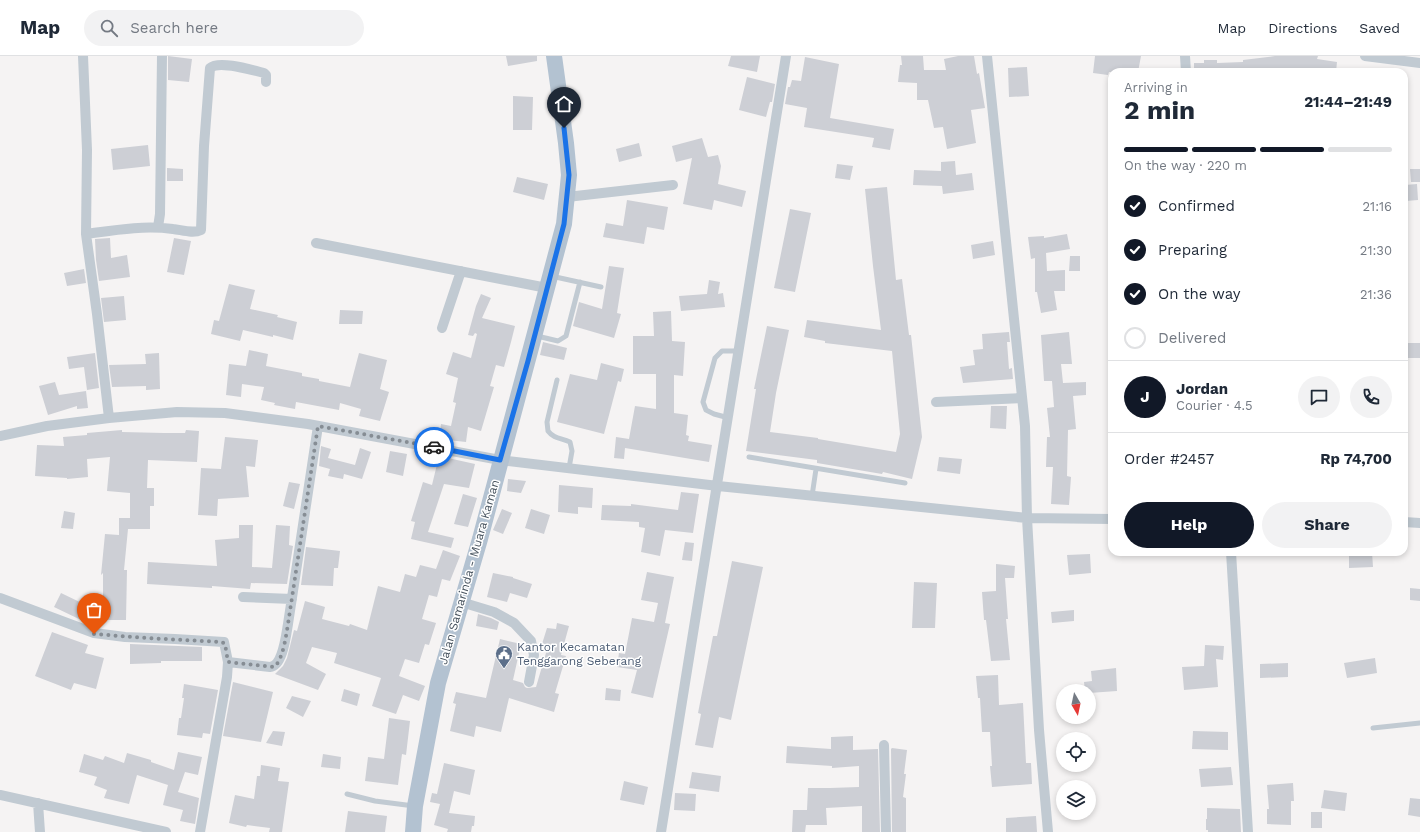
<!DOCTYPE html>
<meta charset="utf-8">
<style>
body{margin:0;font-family:"Work Sans",sans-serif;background:#f2f2f3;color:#1f2937;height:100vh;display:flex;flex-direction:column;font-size:15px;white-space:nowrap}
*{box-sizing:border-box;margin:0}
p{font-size:13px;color:#747a83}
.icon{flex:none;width:22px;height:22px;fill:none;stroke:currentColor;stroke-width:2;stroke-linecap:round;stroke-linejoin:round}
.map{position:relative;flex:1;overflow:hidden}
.drawer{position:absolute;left:1108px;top:12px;width:300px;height:488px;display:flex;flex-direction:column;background:#fff;border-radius:12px;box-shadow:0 2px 6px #0003}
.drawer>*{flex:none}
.needle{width:26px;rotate:171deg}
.buttons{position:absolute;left:1056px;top:628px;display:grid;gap:8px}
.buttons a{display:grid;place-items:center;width:40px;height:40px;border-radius:50%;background:#fff;box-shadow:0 2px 6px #0003;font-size:20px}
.pin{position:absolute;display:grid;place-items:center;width:34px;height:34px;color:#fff;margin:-41px -17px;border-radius:50% 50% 50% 0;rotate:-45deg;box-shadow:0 0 4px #0007}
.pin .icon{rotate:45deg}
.courier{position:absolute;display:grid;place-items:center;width:40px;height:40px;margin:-20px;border:3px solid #1a73e8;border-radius:50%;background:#fff;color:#222;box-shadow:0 1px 5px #0007}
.summary em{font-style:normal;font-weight:700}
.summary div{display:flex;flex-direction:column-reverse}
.summary{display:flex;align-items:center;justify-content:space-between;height:68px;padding:0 16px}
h1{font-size:26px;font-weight:700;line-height:30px}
.bar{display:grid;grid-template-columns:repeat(4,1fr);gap:6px 4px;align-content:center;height:48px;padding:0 16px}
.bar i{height:5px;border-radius:3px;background:#e0e1e3}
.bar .active{background:#111827}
.bar p{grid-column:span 4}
.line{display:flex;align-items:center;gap:10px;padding:0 16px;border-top:1px solid #e0e1e3}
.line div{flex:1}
.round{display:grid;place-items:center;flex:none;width:42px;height:42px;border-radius:21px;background:#f2f2f3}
ol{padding:0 16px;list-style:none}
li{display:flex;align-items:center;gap:12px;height:44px}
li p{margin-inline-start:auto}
li .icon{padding:4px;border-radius:50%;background:#111827;color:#fff;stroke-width:4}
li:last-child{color:#747a83}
li i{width:22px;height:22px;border:2px solid #e0e1e3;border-radius:50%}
.primary-button{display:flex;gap:8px;margin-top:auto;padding:8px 16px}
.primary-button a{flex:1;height:46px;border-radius:24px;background:#111827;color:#fff;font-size:16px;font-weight:700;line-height:46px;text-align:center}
.primary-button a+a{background:#f2f2f3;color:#1f2937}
header{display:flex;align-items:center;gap:24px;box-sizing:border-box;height:56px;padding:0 20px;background:#fff;border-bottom:1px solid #e0e1e3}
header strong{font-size:19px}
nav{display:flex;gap:22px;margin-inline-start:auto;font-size:14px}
.search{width:280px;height:36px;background:#f2f2f3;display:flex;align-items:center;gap:10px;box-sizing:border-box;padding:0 14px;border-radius:22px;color:#747a83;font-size:15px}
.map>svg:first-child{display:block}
.building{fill:#cdcfd5}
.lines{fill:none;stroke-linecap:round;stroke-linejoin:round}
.lane{stroke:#c1cad2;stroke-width:5}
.street{stroke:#c1cad2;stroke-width:10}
.primary{stroke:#b3c2d1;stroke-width:16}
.done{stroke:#868d94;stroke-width:4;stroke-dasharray:0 7.2}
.route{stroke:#1a73e8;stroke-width:5}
.labels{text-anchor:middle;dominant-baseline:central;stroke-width:3;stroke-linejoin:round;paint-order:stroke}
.street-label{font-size:12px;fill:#4a5661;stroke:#fff}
.service-label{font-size:12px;fill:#4e5e75;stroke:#fff;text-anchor:start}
</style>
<header>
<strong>Map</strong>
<div class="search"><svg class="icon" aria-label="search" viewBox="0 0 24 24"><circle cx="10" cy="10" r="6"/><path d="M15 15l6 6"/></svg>Search here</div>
<nav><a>Map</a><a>Directions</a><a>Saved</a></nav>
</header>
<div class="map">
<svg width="1420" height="776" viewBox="0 0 1420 776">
<rect width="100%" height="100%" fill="#f5f3f3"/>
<path class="building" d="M168,0L192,3L189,26L168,24Z
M506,0H537V5L508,10Z
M731,0H760L757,16L728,10Z
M901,0H923L924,14H946L944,3L958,0H974L977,18L979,17L985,52L971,54L976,87L947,93L943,71L934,72L928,44H917V27L898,26L900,9H902Z
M1095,0H1141L1138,16L1122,13L1121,16H1109L1108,19L1093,17Z
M1275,0H1318L1317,3L1337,6L1336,16H1194V7H1204V4H1217V7L1243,6V4Z
M805,1L839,8L830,62L894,73L890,94L872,91L874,82L804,71L807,52L785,48L788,31H790L792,24L801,25Z
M1027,11L1029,40L1009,41L1008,12Z
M747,21L775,28L772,46H770L766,61L739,54Z
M513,40L533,41L532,74H513Z
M702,82L708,101L718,99L721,110L718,128L746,135L742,151L714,144L712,154L683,148L692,102L676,106L672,90Z
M639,87L642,100L619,106L616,93Z
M148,89L150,110L113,114L111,93Z
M955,105L956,119L972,117L974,134L943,138L942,130L913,129L914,114L941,115V106Z
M837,108L853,110L850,124L835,122Z
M167,112L183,113V125H167Z
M1410,113H1420V126H1411Z
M517,121L548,128L544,144L513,136Z
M1417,128L1418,144L1406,145L1405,129Z
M887,131L896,224L902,223L909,279H911L922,381L912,423L883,416L882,418L817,407V404L746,395L756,333H754L767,270L789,274L776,337L770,376L818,382V383L896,396L900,378L892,295L825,287V285L804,281L807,264L881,274L873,210L865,133Z
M627,144L668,151L664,174L647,171L644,188L603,181L606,167L623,170Z
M790,153L811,157L795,236L774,232Z
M1067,178L1070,193L1046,197L1047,215L1065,214V235H1054L1057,254L1041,257L1037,236H1035V202L1031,203L1028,181L1044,180V182Z
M110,182L111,202L127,199L130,221L99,225L96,204L95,183Z
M174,182L191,185L184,219L167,216Z
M993,185L995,199L973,203L971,189Z
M1070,200H1080V215H1069Z
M609,210L624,212L617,257L621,258L614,282L573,270L579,246L602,253Z
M84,213L86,227L67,230L64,217Z
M709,224L720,226L718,238L723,237L725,251L681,255L679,240L707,238Z
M229,228L255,234L250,253L278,259L277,261L297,266L293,284L273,279V281L243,274L240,285L211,278L214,264L219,265Z
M481,238L491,242L482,262L515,270L511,286L504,311L496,309L490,330L494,331L481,375L468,371L466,386L439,383L441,368L451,370L456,347L453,346L458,322L446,318L453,296L471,302L477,278L475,277L473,280L468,279L476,250Z
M124,240L126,264L104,266L101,242Z
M340,254L363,255L362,268H339Z
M671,255L672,285L685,286L683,320L674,319V357L688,359L686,379L689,380L688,385L712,389L709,406L625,392L624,403L614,402L616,381L629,383L635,350L656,353V318H633V280H654L653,256Z
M1009,276L1010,286H1007L1009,313L1012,312L1013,323L963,327L960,311L975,309L973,294L983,293L982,278Z
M1069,276L1072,308H1061L1063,327L1086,326V339L1073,340L1076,373L1068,374L1067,420L1071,421L1069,449L1051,448L1053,411H1046L1047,381H1050L1047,352L1054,351L1052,325H1044L1041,279Z
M543,286L567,292L564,304L540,299Z
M1406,287H1420V302H1406Z
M249,294L268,298L266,310L302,317V320L319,323V325L350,331L359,297L387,304L380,333L389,336L380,365L359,360L361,353L340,347L339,354L296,346L295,353L274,349L275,347L261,344L264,331L242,328L241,341L226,339L229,308L246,310Z
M95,297L99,332L87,334L84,311L69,313L67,301Z
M159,297L160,333L146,334V330L112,331L109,309L146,308L145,298Z
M601,307L624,313L621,326L618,325L604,378L557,366L570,318L597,324Z
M55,326L59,339L86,335L88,352L77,353V350L48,359L39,330Z
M991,350H1007L1006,373L990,372Z
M122,374V376L164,377H185L186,374L199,375L197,406L148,404L147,432H154V450H150V473H128L124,514H127L126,564H103V517L101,519L105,478L119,479V462H130V437L107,435L110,401L87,403L88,421L67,423V422L35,420L37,389L64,390L63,381L87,379V377Z
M225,381L258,384L255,411L246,410L249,441L218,443L217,460L198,459L201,412L221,413Z
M321,390L331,393L328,402L355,409L360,392L371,396L362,423L344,418L343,423L328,420L330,413L319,410Z
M390,395L407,398L403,420L386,416Z
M439,400L475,408L469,432L444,428L428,476L454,482L451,492L411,483L415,466L411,465L423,426L432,429Z
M939,401L962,403L960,418L937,415Z
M508,423L526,425L521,437L507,435Z
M289,426L300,428L294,453L283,450Z
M559,429L593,432L592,452L578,451V458L558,456Z
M681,436L699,438L693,477L665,474L660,500L641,496L645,472L639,471V466L601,464L602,449L631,450V448L678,454Z
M463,438L477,442L468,471L454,468Z
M502,453L512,457L503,478L493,474Z
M531,453L550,459L544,478L525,472Z
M64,455L75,457L73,473L61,472Z
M239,469H253L252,511L272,512L276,469L290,470L289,489L293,490L287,528L251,527L250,533L212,530V532L147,528L148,506L217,510L215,484L239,482Z
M685,486L694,487L692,505L682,504Z
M306,491L340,495L338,512H334L333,530L301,529Z
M443,494L460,500L450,525L442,523L437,541L429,539L422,563L436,567L429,589L425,588L419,607L405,603L399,620L425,630L419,645L403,639L396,658L372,650L381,622L334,607L337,597L312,591L306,607L326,618L318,634L275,618L283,610L287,602L294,574L297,575L305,545L325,551L322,563L349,570L350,568L367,574L378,530L400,536L405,518L416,521L420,509L436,513Z
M1349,496H1372L1373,511L1349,512Z
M1090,498L1091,517L1069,519L1067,499Z
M732,505L763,511L731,664L719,661L713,692L695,689L701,658L698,657L713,580H717Z
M996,508L1015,510L1014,522H1005L1008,563H1006L1010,604L991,605L986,564H984L982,536L996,535Z
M647,516L674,521L665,567L670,568L653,642L631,637L637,614L617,611L619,597L625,598L632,562L654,566L658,547L641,544Z
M493,517L513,521V522L532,528L527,542L510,537L507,546L487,541Z
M914,526L937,527L935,572H912Z
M1410,532L1420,533V545L1410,544Z
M61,537L88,550L81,564L54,551Z
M1074,554V565L1052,567L1051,556Z
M478,558L491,562L499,566L497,574L476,570Z
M557,567L569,570L561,599L566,600L555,637L559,638L554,656L509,642L501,676L476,670L474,681L450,675L456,648L453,647L456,636L486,642L500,583L521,588L513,624L523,627L525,631L527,632L536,631L548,590L542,588L547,572L556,573Z
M52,576L88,589L85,597L104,602L96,633L74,627L71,634L35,620Z
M130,588L202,591V605H161V607L130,608Z
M1205,589L1224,590L1223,604L1216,603L1218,631L1184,634L1182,611L1204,610Z
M1375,602L1377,617L1347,622L1344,607Z
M1288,607V621L1260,622V608Z
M1116,612L1117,635L1089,637V635H1085L1084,626L1092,625L1091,615Z
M998,619L999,649L1023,647L1026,707H1031L1032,728L992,731L990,710H992L990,676H982L980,642H978L976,620Z
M233,626L273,636L261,686L223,680Z
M184,628L218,634L210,678L203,677L202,682L177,679L179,662H181L184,642H182Z
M606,632L621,634L620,645L605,644Z
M344,633L360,638L357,650L341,645Z
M292,640L311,645L303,661L286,652Z
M389,662L410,665L406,699L402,698L398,729L365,725L368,701L384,703Z
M273,675L285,676L282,690L266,687Z
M1193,675L1228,676V694L1192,693Z
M853,680V694L878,693L880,776H862V750L826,752L827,769H806L805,776H792L793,754H807L808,732H830L859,731V710L832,712V710L786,707L787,690L831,693V681Z
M892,692L907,694L904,718H906L903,741L906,742V776H892L891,693Z
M178,696L202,701L198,719L185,716L178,736L199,742L195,768L180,765L183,754L163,749L168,729L137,719L129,748L104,742L107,734L94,729L97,721L79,716L84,698L103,704L105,700L124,707L127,697L151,704V706L174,714Z
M323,698L341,701L340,713L321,711Z
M444,707L475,714L470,739L454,735L449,757L475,760L474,770H472L471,776H447L448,773L434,769L440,748L430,746L432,737L437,738Z
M261,709L280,712L278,725L289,726L282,776H269L270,772L247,769L246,771L229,767L235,739L254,743L257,720H260Z
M1231,711L1233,729L1201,731L1199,713Z
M692,716L721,720L719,736L689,732Z
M624,725L648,731L644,749L620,744Z
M1293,727L1294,745H1291V769L1267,768V753H1269L1267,729Z
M1324,734L1347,737L1345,755L1321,752Z
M675,737L696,738L695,755L674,754Z
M1410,742L1420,743V761L1408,759Z
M1207,752L1240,753L1241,776H1208V774H1206V763H1207Z
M348,755L387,760L385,776H345Z
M1311,756H1322V772H1311Z
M1036,760L1037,776H1006V762Z"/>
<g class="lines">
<path class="lane" d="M551,220L601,231
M537,280L558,285L566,280L580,226
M557,324L547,366L548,375C554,383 561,382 570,386L572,395L569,412
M729,362L714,358L706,354L703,346L715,302L722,295H739
M749,401L905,427
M812,440L816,413
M1373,672L1420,667
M347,738L375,745L414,750"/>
<path class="street" d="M83,0L87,94L86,178L97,258L109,362
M987,0L1025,370L1027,462L1039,674L1048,776
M1185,0L1186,16
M1365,0L1420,7
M567,141L673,129
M158,171L160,158L162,0
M86,178C115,174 144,169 173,173C182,174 193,178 201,174L204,90L210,12C219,4 252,14 264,17L266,19V26
M316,187L547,232
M442,272L461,215
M936,346L1022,342
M0,380L47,370L109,362L177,356L225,357L308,368L500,404L718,430L1027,462L1112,463
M1404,466L1420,467
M1231,496L1248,776
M243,541L292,543
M0,542L94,577L125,581L175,583L224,586L228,606L227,621L200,776
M461,546L494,556L514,567L531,585L534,599L529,626
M228,606L270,611C283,610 286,579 288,568L318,370
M884,689L886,776
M0,739L166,776
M38,747L40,776
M661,776L786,0"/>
<path class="primary" d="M413,776L415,750L438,627L480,483L564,168L569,119L566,87L554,0"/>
</g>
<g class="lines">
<path class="done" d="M94,578L146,582L222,586L225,588L228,606L274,611C283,604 286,580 288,568L318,370L434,391"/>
<path class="route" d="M434,391L500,404L528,305L564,168L569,119L564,72"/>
</g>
<defs>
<symbol id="civic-pin" viewBox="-11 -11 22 30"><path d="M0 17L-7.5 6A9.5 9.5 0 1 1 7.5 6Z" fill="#5c6f8a" stroke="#fff"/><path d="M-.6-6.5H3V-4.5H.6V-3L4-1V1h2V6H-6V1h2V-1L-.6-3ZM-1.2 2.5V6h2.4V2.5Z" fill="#fff"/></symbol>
</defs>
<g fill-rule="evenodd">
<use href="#civic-pin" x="494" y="588" width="20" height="27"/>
</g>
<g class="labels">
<g class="street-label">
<text transform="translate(469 516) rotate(-74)">Jalan Samarinda - Muara Kaman</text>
</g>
<g class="service-label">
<text x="517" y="591">Kantor Kecamatan<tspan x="517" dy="14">Tenggarong Seberang</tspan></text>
</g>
</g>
</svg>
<div class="buttons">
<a><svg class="needle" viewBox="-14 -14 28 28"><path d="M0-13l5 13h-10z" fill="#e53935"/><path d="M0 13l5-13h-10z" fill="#747a83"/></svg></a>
<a><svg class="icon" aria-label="locate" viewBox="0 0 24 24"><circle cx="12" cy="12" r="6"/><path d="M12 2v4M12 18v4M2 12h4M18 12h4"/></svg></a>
<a><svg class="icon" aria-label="layers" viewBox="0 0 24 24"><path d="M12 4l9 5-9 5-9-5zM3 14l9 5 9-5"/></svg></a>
</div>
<div class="pin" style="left:94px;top:578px;background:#ea580c"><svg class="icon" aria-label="bag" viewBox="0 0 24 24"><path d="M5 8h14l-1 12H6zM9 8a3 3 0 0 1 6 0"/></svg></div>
<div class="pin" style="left:564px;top:72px;background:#1f2937"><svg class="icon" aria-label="home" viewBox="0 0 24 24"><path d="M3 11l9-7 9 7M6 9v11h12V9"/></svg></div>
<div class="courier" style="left:434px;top:391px"><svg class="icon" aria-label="car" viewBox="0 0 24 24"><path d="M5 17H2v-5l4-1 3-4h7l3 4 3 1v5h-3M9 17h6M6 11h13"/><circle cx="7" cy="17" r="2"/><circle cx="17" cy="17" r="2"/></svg></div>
<section class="drawer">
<div class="summary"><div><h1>2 min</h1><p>Arriving in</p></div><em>21:44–21:49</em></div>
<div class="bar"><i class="active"></i><i class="active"></i><i class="active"></i><i></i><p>On the way · 220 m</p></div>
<ol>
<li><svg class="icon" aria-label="check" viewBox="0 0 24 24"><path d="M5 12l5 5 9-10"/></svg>Confirmed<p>21:16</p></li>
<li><svg class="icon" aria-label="check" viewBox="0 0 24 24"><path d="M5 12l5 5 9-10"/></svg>Preparing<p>21:30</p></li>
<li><svg class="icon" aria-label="check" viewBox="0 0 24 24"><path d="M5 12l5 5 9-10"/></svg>On the way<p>21:36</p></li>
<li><i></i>Delivered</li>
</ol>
<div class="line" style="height:72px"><b class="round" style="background:#111827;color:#fff">J</b><div><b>Jordan</b><p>Courier · 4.5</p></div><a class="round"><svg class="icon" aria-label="chat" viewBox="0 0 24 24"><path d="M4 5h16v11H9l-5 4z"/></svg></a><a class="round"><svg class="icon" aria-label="phone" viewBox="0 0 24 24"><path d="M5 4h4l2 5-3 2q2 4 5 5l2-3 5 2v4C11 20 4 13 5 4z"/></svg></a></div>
<div class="line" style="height:52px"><div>Order #2457</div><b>Rp 74,700</b></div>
<div class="primary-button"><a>Help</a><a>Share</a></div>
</section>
</div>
